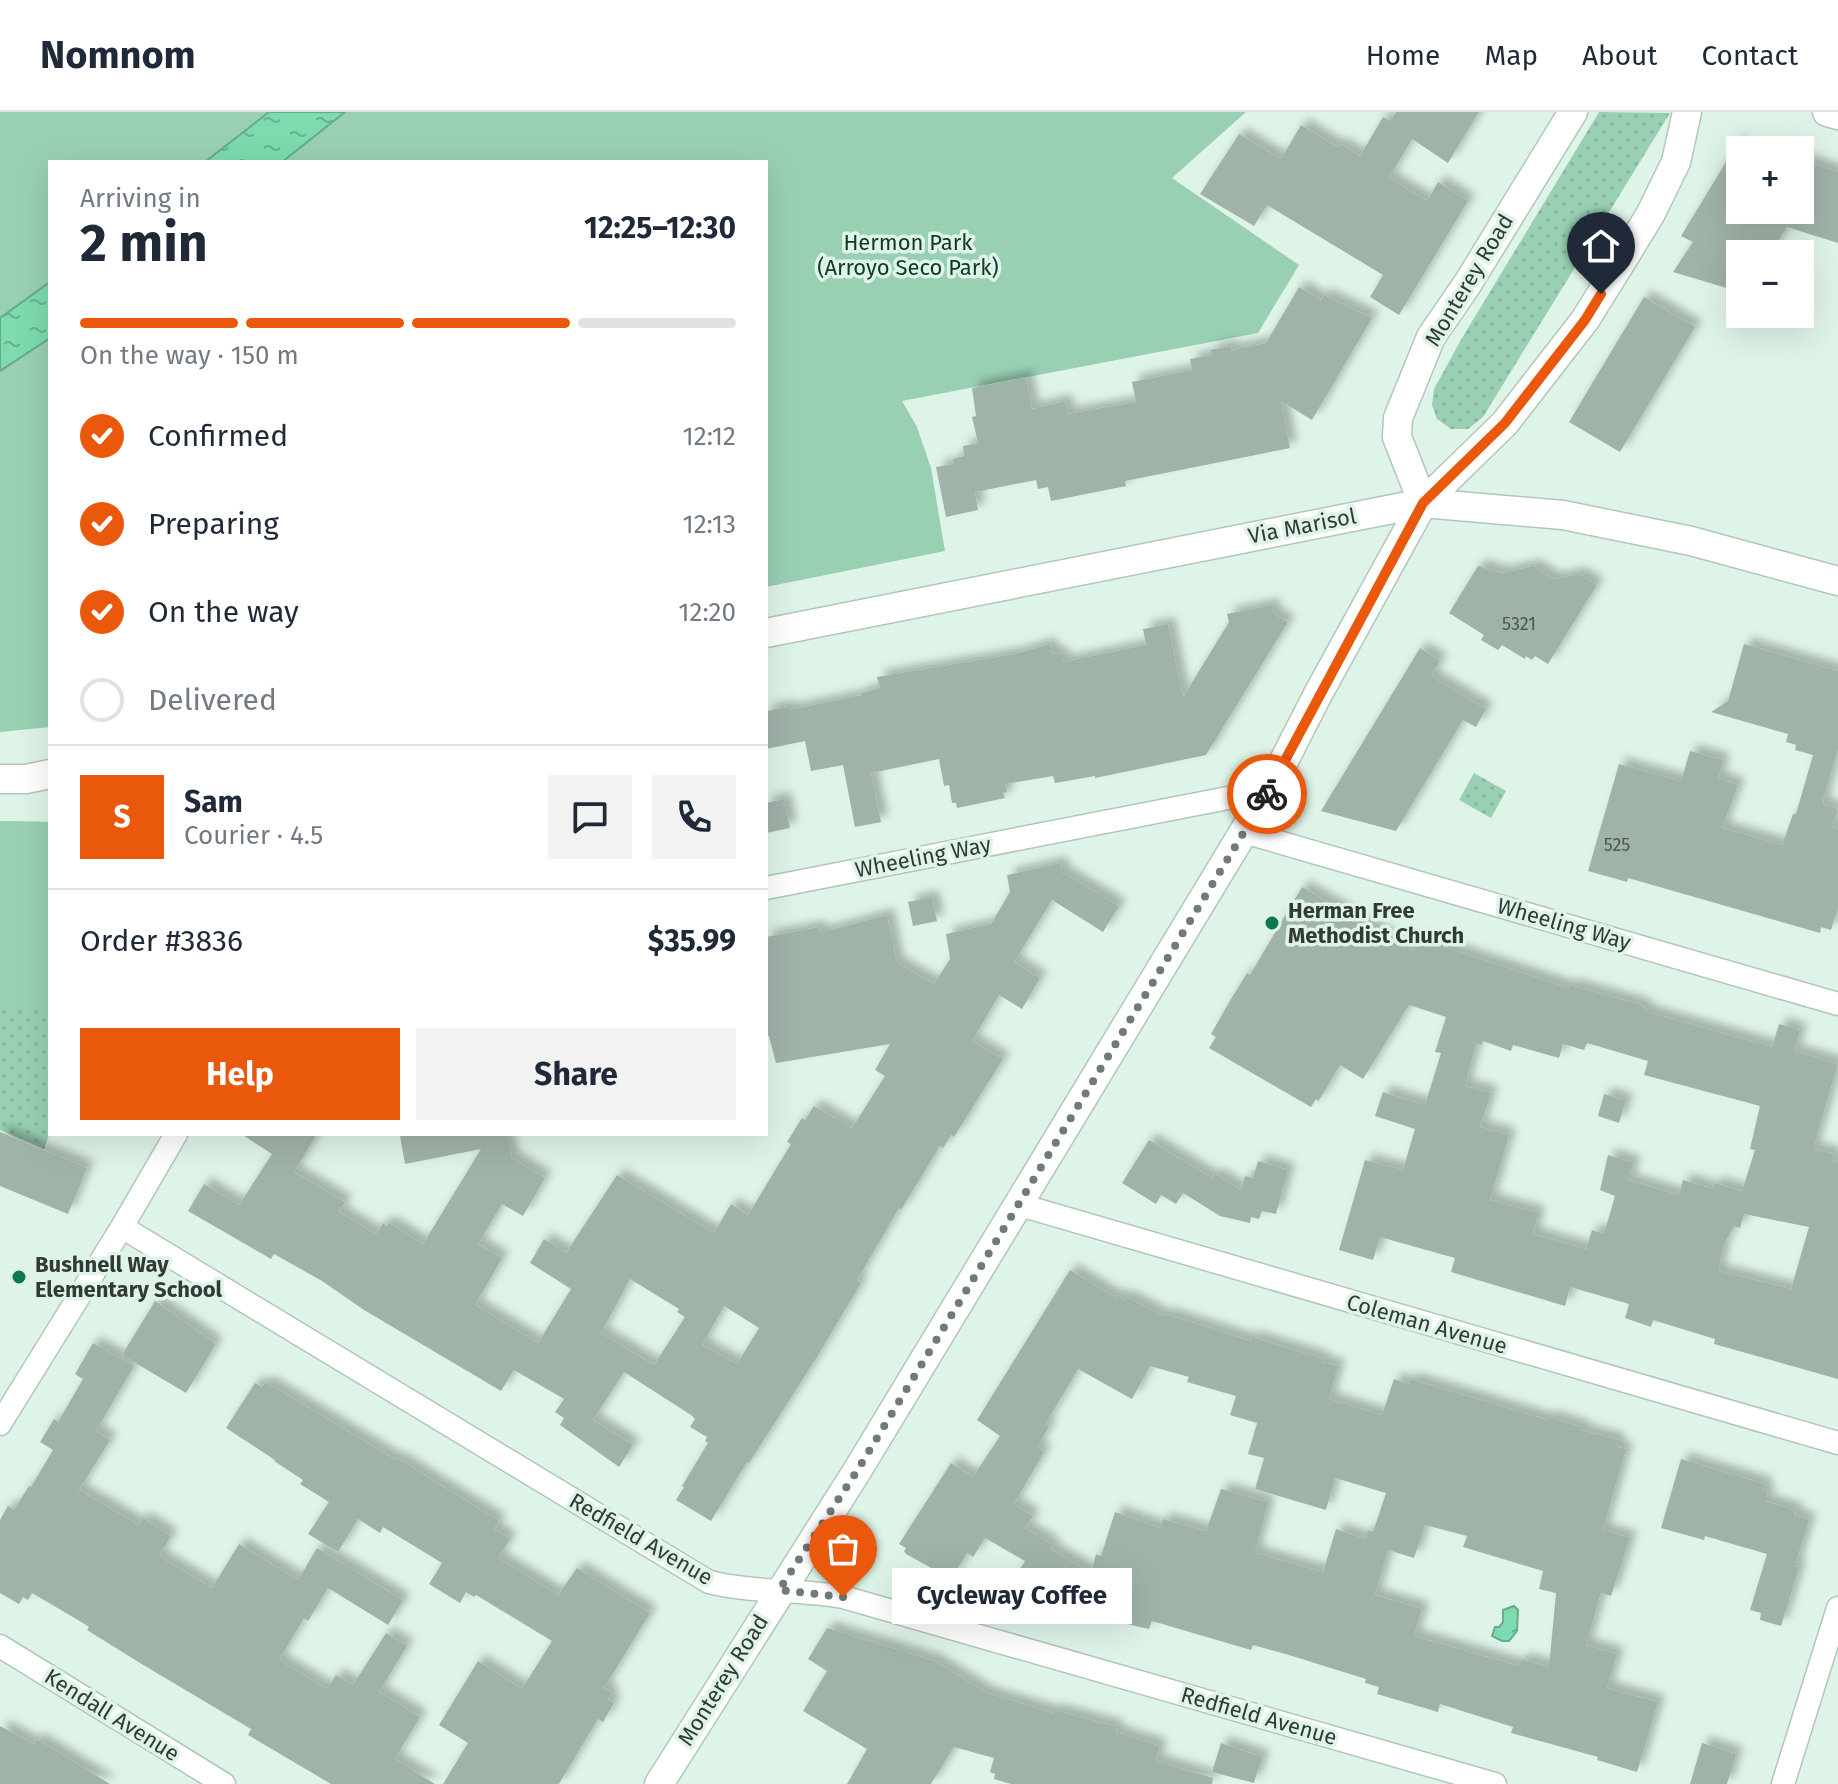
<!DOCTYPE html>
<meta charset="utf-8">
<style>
body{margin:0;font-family:"Fira Sans",sans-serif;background:#f2f2f3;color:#1f2937;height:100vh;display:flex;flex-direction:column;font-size:30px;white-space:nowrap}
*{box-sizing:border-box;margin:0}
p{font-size:26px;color:#747a83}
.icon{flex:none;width:44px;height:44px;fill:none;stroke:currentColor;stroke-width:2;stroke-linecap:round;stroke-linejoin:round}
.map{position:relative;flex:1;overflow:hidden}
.panel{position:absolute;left:48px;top:48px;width:720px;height:976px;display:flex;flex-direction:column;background:#fff;border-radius:0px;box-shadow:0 8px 32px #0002}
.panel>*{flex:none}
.tools{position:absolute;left:1726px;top:24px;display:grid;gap:16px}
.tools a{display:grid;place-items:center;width:88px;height:88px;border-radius:0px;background:#fff;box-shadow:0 8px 32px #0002;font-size:40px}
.pin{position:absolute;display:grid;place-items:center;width:68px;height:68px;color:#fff;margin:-82px -34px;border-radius:50% 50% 50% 0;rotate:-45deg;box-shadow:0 0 8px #0007}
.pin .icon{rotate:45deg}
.courier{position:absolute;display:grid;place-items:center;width:80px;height:80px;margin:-40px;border:6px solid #ea580c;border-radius:50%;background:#fff;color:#222;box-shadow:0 2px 10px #0007}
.bubble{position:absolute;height:56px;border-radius:0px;background:#fff;box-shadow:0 8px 32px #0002;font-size:26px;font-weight:700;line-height:56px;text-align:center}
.summary em{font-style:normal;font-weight:700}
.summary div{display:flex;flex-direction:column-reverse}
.summary{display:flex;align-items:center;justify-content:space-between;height:136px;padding:0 32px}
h1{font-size:52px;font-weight:700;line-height:60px}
.bar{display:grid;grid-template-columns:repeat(4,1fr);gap:12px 8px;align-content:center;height:96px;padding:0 32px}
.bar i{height:10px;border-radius:6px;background:#e0e1e3}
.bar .current{background:#ea580c}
.bar p{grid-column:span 4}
.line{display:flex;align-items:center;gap:20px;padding:0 32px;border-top:2px solid #e0e1e3}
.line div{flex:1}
.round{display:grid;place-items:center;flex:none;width:84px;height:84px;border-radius:0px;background:#f2f2f3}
ol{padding:0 32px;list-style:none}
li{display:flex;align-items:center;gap:24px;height:88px}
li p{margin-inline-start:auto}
li .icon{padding:8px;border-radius:50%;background:#ea580c;color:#fff;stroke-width:4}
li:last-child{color:#747a83}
li i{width:44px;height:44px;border:4px solid #e0e1e3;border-radius:50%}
.action{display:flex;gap:16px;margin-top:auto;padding:16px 32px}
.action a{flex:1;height:92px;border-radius:0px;background:#ea580c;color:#fff;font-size:32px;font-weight:700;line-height:92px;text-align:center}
.action a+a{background:#f2f2f3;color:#1f2937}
header{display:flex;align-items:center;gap:48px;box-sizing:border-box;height:112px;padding:0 40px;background:#fff;border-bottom:2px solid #e0e1e3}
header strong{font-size:38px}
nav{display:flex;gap:44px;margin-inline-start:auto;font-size:28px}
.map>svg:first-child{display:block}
.grass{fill:url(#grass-dots)}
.park{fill:#99d0b4}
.water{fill:url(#water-ripples);stroke:#66ab8a;stroke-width:2}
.building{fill:#a0b3a9;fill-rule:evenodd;filter:url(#shadow)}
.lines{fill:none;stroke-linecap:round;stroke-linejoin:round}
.minor-casing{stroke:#b2c6bb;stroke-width:25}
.tertiary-casing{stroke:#b2c6bb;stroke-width:31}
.minor{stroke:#fff;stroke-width:22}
.tertiary{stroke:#fff;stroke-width:28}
.done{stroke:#6f7b74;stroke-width:8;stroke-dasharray:0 14.4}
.route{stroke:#ea580c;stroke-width:10}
.poi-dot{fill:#0b7852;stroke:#dff4e8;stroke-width:3}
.labels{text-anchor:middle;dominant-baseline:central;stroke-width:7;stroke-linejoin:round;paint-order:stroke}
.number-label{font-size:18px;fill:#4e5852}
.park-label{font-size:22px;fill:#0e3827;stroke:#dff4e8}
.street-label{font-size:22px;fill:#323a35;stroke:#dff4e8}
.poi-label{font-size:22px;font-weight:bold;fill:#323a35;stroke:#dff4e8;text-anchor:start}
</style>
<header>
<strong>Nomnom</strong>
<nav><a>Home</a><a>Map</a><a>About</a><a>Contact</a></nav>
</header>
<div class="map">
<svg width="1838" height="1672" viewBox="0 0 1838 1672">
<defs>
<pattern id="grass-dots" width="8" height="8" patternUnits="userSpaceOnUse" patternTransform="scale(2)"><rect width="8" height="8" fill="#99d0b4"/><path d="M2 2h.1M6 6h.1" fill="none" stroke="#84b39b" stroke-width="1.8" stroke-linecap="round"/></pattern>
<pattern id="water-ripples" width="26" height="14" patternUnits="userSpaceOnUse" patternTransform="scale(2)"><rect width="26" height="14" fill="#7ddbaf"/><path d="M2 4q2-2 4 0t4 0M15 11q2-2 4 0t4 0" fill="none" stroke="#67b38f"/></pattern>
<filter id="shadow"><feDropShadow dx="7" dy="-7" stdDeviation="4" flood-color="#0004"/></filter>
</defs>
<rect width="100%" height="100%" fill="#dff4e8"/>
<path class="grass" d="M1599,0L1670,1L1483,305L1468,317H1451L1437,307L1432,293L1434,277L1462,226Z
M1474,661L1506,679L1491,706L1459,688Z
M0,709L50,710V1020L44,1037L0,1018Z"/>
<path class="park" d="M0,0H1246L1172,66L1299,153L1258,221L902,289L917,315L931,356L945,439L766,475V50H50V615L0,620Z
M0,709L50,710V896L0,895Z"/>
<path class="water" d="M269,0H345L282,50H205Z
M50,170V226L0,259V206Z
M1514,1494L1518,1498L1517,1519L1509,1529H1502L1492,1524L1495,1515H1499L1503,1510V1498Z"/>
<path class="building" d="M1396,0H1479L1448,51L1412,27L1389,66L1427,89L1438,70L1468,89L1399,203L1370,185L1383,163L1267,93L1254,114L1200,82L1239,22L1281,47L1301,13L1338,35L1340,32L1360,44L1383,5L1390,9Z
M1740,27V98H1800V48L1838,60V131L1787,115L1770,142H1740V180L1673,160L1693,130L1681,124Z
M1299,175L1321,188L1324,183L1372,206L1312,308L1281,289L1290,336L1125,369L1126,374L1051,389L1048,375L1038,377L1036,368L975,380L978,398L946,405L936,355L954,352L953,347L964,344L963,334L978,331L972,305L976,304L972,276L1026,265L1032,297L1065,289L1068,302L1136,290L1132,270L1192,258L1190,247L1212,243L1210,238L1231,234L1232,238L1266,231Z
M1644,185L1695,215L1620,340L1569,310Z
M1478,454L1502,461L1533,454L1554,467L1579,462L1597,473L1548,552L1535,544L1532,548L1526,544L1525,547L1502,533L1498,538L1481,528L1484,523L1449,501Z
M1272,493L1274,502L1288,510L1206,643L1095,666V664L1055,671L1053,664L1005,672L1007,680L1003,681L1005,686L957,696L956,691H952L949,673L944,674L939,647L871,661L881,710L855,715L843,653L811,659L805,629L766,637V599L789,595V598L862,583L861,581L880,576L877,565L1015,542L1050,532L1052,542L1061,541L1063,550L1146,533L1143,517L1168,512L1183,585L1229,510L1227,502Z
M1744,532L1838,559V637L1823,688L1824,693L1838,697L1832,715L1838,717V796L1831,818L1821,815L1820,821L1628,766L1627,770L1588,759L1619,652L1681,669L1690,639L1723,648L1718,666L1738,673L1722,716L1782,733L1793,702H1796L1813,643L1795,638L1796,633L1786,630L1788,622L1711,600L1728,589Z
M1420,536L1440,549L1431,564L1486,597L1476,615L1463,608L1396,719L1321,699Z
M784,687L790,716L766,721V691Z
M1061,751L1062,760L1119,794L1103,820L1052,788L1014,850L1040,866L1022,897L999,883L972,929L1003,947L954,1025L951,1023L943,1036L940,1034L901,1098L899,1096L857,1168L861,1171L817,1245L749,1351L747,1350L711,1409L676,1388L684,1375L682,1374L708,1331L705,1329L707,1325L690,1315L695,1307L691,1303L624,1260L593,1308L633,1333L619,1355L560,1313L564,1306L555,1300L564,1287L514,1258L501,1279L364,1198L322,1169L274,1142L271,1147L188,1099L204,1072L239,1093L272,1042L241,1022H317L294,1060L345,1090L339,1100L376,1122L383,1111L387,1114L389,1111L423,1132L481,1037L405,1052L400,1024L507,1022L512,1046L545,1066L523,1104L502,1092L478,1132L502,1146L475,1193L538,1231L571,1177L530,1151L544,1127L566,1141L617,1063L714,1121L731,1092L748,1103L791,1032L787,1030L802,1006L805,1008L814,994L852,1016L885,964L875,958L890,932L776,951L769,924H766V825L819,815L820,821L887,803L897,851L934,872L950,847L946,822L991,812L1010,780L1007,763ZM630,1167L679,1197L677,1200L685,1205L654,1253L601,1221ZM724,1194L759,1216L737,1252L702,1233Z
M1302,775L1413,839L1417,826L1569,876L1570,873L1581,876L1642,893L1648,900L1772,935L1779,912L1800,918L1794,939L1838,952L1813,1037L1835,1042L1833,1049L1838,1050V1267L1714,1232L1715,1227L1653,1208L1651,1215L1625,1206L1629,1192L1570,1175L1565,1194L1451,1160L1455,1146L1380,1125L1373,1148L1339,1138L1365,1048L1403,1058L1415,1017L1375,1004L1383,980L1425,993L1441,941L1435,940L1446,905L1409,893L1363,967L1340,953L1321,985L1318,989L1316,987L1311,995L1209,936L1216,925L1211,922L1231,887L1247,861L1250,863ZM1483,929L1511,939L1513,933L1559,946L1563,932L1584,938L1587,931L1648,949L1644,963L1760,994L1750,1037L1755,1038L1742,1079L1715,1071L1713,1077L1683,1068L1679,1083L1628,1068L1634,1051L1608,1043L1600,1078L1615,1084L1604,1122L1592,1118L1586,1137L1533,1122L1538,1101L1490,1088L1509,1023L1480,1015L1491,981L1465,974L1476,931L1482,933ZM1744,1102L1809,1115L1791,1177L1718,1159L1724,1132L1734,1114L1740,1116Z
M932,785L937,809L913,814L908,790Z
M1604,982L1626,988L1619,1011L1598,1004Z
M0,1020L87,1056L68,1102L0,1074Z
M1149,1028L1212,1066L1215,1062L1241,1078L1245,1064L1253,1066L1258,1049L1288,1058L1276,1102L1262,1099L1259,1107L1251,1105L1250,1111L1220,1104L1183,1081L1176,1092L1161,1083L1156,1092L1122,1071Z
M1070,1158L1116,1186L1117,1183L1126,1188L1127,1185L1165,1205L1166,1202L1251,1229L1252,1225L1323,1247L1322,1250L1338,1254L1329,1287L1382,1303L1394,1267L1409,1272L1410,1267L1548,1308L1549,1305L1582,1315L1581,1318L1618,1328L1617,1335L1626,1337L1603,1418L1630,1426L1611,1484L1601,1481L1586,1533L1617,1542L1607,1576L1658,1590L1637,1660L1597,1648L1598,1645L1511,1621L1513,1615L1440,1592L1438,1600L1377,1582L1379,1575L1365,1571L1366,1567L1289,1543L1253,1533L1251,1538L1152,1509L1149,1517L1144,1516L1119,1510L1122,1500L1053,1478L1050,1483L1048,1481L1040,1495L1009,1476L1025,1449L985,1426L973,1445L967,1441L951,1467L906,1442L904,1439L906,1436L899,1432L951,1351L973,1365L1000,1324L977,1308ZM1150,1254L1189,1265L1187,1270L1236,1284L1230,1303L1257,1311L1248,1342L1264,1346L1255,1377L1326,1398L1335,1366L1386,1381L1373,1420L1368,1418L1365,1427L1336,1417L1323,1460L1255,1441L1268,1390L1221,1377L1206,1419L1163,1407L1160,1416L1115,1400L1101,1444L1096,1442L1091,1461L1051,1437L1053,1433L1025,1416L1033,1404L1014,1392L1044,1340L1037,1335L1049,1315L1045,1313L1078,1257L1132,1287ZM1425,1413L1467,1424L1463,1435L1543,1459L1539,1477L1556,1481L1549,1555L1521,1547L1519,1554L1414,1524L1422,1497L1375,1483L1388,1438L1414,1446Z
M155,1189L216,1232L186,1281L122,1243Z
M93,1231L134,1254L96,1319L110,1328L79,1378L139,1413L143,1406L171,1424L159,1444L212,1476L239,1432L298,1468L317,1436L403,1488L388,1513L328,1476L308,1509L304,1506L279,1548L327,1577L336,1563L353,1573L386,1521L407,1534L379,1580L420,1605L395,1647L435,1672H331L248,1623L251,1617L140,1551L87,1518L89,1515L83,1511L32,1481L28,1488L23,1485L19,1492L0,1481V1408L8,1394L14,1398L29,1374L31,1375L53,1338L40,1330L54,1307L58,1310L83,1267L75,1262Z
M266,1270L396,1348L397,1346L499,1409L494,1417L510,1427L498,1446L558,1483L577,1456L650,1501L604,1576L612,1581L608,1587L614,1591L603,1610L598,1607L559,1672H443L468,1631L439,1613L478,1549L522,1577L552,1529L476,1483L474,1485L466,1480L460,1491L429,1472L442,1451L383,1415L380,1421L358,1407L338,1440L308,1422L329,1390L300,1372L303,1368L274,1349L275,1348L226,1316L255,1271L262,1275Z
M1681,1347L1765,1372L1763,1378L1768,1379L1765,1389L1796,1398L1794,1403L1809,1408L1795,1454L1799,1455L1781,1514L1760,1508L1761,1501L1750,1498L1767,1442L1705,1424L1704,1428L1661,1416Z
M827,1516L935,1549L987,1581L1054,1601L1055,1598L1117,1615L1116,1620L1160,1634L1156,1649L1213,1666L1212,1672H1011L994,1667L995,1662L990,1660L994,1646L954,1635L931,1672H847L867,1637L803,1599L827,1559L808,1547Z
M0,1614L34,1632L37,1627L110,1672H0Z
M1221,1631L1262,1645L1254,1671L1212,1660Z
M1702,1631L1736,1642L1727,1672H1690Z"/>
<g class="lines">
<defs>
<path id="minor" d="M1244,720L1838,892
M766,776L1269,678
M1017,1092L1838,1331
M122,1115L709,1470C754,1481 797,1477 843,1485L1495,1672
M0,1312L122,1115L176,1022
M0,1534L224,1672
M1783,1672L1838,1496"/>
<path id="tertiary" d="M1827,0L1838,3
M1423,391L1397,325L1398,306L1431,225L1468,171L1573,0
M766,521L1423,391L1563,403L1691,429L1838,469
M0,667H26L50,662
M659,1672L857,1359L1269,678L1318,582L1423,391L1505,311L1585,208L1618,155L1650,103L1676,50L1687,0"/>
</defs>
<use href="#minor" class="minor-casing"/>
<use href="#tertiary" class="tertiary-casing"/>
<use href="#minor" class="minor"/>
<use href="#tertiary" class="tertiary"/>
</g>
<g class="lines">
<path class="done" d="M843,1485L779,1478L857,1359L1267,682"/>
<path class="route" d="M1267,682L1423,391L1505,311L1585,208L1601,182"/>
</g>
<g class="poi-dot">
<circle cx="1272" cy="811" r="8"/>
<circle cx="19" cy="1165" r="8"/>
</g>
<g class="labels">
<g class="number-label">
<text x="1519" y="512">5321</text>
<text x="1617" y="733">525</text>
</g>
<g class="park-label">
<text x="908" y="130">Hermon Park<tspan x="908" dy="25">(Arroyo Seco Park)</tspan></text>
</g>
<g class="street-label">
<text transform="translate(1469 168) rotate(-59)">Monterey Road</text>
<text transform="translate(1302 414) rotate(-11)">Via Marisol</text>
<text transform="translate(923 745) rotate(-11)">Wheeling Way</text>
<text transform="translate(1564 812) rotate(16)">Wheeling Way</text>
<text transform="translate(1427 1212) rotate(16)">Coleman Avenue</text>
<text transform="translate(641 1427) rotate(30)">Redfield Avenue</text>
<text transform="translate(723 1568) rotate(-58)">Monterey Road</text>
<text transform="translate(112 1603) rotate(32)">Kendall Avenue</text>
<text transform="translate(1259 1604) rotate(16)">Redfield Avenue</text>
</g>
<g class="poi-label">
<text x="1288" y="798">Herman Free<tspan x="1288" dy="25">Methodist Church</tspan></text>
<text x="35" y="1152">Bushnell Way<tspan x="35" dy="25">Elementary School</tspan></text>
</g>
</g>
</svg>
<div class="tools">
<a>+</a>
<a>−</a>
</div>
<div class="pin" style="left:843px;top:1485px;background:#ea580c"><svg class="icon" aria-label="bag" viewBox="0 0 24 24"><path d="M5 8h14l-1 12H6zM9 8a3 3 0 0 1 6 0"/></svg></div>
<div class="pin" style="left:1601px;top:182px;background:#1f2937"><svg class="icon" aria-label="home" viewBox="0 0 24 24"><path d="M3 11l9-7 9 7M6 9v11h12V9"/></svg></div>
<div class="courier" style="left:1267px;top:682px"><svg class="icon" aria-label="bike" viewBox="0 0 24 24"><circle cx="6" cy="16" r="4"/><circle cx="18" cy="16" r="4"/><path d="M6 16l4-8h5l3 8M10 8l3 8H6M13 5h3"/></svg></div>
<div class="bubble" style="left:892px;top:1456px;width:240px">Cycleway Coffee</div>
<section class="panel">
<div class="summary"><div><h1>2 min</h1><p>Arriving in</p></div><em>12:25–12:30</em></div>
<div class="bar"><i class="current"></i><i class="current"></i><i class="current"></i><i></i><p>On the way · 150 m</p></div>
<ol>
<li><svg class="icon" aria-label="check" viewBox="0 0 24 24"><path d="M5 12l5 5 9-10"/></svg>Confirmed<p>12:12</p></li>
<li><svg class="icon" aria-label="check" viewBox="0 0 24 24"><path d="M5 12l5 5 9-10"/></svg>Preparing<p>12:13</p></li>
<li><svg class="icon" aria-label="check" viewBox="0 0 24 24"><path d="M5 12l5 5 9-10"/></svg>On the way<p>12:20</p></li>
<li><i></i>Delivered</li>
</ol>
<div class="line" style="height:144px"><b class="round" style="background:#ea580c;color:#fff">S</b><div><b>Sam</b><p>Courier · 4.5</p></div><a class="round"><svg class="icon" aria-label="chat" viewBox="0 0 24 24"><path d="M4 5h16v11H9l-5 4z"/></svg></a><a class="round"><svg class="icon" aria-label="phone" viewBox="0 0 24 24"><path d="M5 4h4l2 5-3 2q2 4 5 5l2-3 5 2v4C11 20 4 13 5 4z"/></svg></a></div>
<div class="line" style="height:104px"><div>Order #3836</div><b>$35.99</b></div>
<div class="action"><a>Help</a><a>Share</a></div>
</section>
</div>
